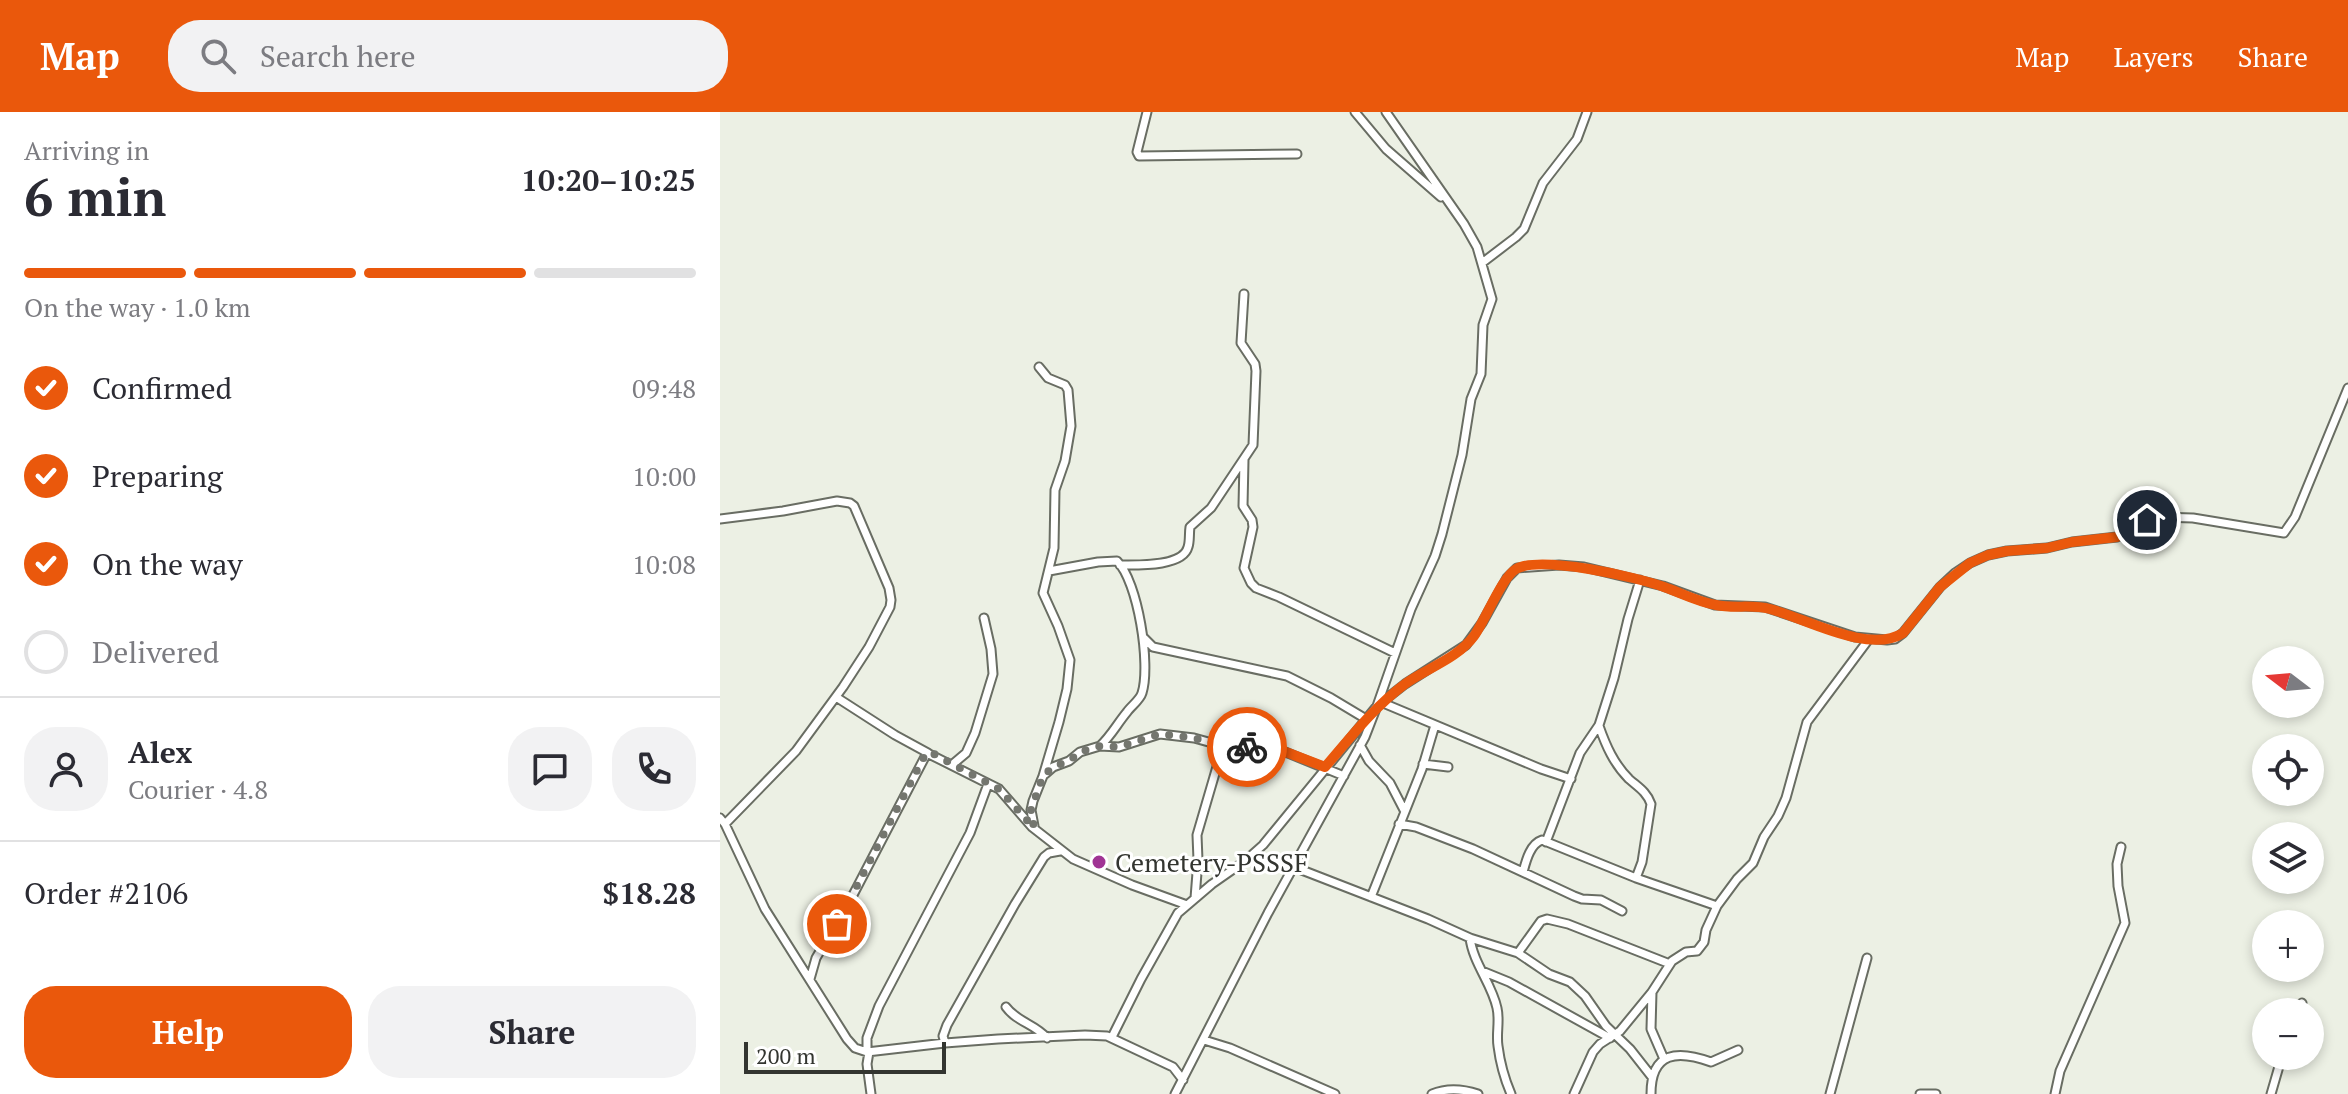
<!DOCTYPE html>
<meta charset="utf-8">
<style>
body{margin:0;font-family:"PT Serif",serif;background:#f2f2f3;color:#2b2b33;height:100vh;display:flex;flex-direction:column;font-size:30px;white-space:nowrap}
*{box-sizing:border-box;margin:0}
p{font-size:26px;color:#7c7c81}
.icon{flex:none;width:44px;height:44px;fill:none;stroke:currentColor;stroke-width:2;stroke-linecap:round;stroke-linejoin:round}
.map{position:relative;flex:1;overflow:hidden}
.details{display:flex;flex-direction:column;background:#fff;width:720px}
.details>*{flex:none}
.needle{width:52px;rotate:286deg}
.fabs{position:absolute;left:1532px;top:534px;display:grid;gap:16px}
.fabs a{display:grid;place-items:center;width:72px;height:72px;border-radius:50%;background:#fff;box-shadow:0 4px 12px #0003;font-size:40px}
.scale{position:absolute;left:24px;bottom:20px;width:202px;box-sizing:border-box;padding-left:8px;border:4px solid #333530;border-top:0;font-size:22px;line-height:28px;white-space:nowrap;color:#333530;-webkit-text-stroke:6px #fff;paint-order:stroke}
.pin{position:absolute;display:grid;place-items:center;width:68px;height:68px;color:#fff;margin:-34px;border:4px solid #fff;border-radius:50%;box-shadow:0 2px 8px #0007}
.courier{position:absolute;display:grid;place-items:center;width:80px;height:80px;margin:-40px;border:6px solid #ea580c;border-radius:50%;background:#fff;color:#222;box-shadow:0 2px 10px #0007}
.headline em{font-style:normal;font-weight:800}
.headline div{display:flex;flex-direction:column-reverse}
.headline{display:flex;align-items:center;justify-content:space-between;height:136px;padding:0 24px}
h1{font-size:52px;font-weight:800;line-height:60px}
.bar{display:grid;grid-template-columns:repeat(4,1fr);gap:12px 8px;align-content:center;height:96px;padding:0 24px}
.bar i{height:10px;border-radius:6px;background:#e1e1e2}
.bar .current{background:#ea580c}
.bar p{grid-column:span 4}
.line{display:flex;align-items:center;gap:20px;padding:0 24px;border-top:2px solid #e1e1e2}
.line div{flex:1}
.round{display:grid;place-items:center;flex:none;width:84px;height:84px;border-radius:32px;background:#f2f2f3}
ol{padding:0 24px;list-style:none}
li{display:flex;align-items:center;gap:24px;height:88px}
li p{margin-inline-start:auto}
li .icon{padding:8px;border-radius:50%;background:#ea580c;color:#fff;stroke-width:4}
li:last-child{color:#7c7c81}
li i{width:44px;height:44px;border:4px solid #e1e1e2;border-radius:50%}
.primary-button{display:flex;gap:16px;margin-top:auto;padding:16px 24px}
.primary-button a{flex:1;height:92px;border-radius:32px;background:#ea580c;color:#fff;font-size:32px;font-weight:800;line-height:92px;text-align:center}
.primary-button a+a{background:#f2f2f3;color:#2b2b33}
header{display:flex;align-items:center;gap:48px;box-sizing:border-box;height:112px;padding:0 40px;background:#ea580c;color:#fff}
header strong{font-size:38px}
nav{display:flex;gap:44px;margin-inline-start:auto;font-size:28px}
.search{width:560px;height:72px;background:#f2f2f3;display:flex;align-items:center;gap:20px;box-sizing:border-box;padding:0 28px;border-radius:32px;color:#7c7c81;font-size:30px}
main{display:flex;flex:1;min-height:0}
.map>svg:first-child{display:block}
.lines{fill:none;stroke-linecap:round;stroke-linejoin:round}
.minor-casing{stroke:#696d63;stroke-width:11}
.minor{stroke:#fff;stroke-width:7}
.done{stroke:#74766f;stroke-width:8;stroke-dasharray:0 14.4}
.route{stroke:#ea580c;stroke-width:10}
.poi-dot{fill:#a03494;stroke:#fff;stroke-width:3}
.labels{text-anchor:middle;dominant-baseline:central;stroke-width:6;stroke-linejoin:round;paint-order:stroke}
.poi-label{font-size:26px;fill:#333530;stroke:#fff;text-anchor:start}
</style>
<header>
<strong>Map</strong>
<div class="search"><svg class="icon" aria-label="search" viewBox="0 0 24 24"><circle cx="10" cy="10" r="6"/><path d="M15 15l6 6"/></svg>Search here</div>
<nav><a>Map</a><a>Layers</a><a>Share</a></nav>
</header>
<main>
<section class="details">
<div class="headline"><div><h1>6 min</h1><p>Arriving in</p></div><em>10:20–10:25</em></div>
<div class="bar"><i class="current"></i><i class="current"></i><i class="current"></i><i></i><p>On the way · 1.0 km</p></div>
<ol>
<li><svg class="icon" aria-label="check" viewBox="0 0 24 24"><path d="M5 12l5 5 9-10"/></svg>Confirmed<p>09:48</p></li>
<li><svg class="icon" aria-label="check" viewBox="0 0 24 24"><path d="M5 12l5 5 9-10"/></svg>Preparing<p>10:00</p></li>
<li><svg class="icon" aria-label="check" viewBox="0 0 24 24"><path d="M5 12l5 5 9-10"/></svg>On the way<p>10:08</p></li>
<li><i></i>Delivered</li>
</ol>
<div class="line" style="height:144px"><a class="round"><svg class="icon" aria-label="person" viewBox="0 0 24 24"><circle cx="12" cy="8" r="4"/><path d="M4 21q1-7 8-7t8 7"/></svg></a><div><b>Alex</b><p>Courier · 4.8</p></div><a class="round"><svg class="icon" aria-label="chat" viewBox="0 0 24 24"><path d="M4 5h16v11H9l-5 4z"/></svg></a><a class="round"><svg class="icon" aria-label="phone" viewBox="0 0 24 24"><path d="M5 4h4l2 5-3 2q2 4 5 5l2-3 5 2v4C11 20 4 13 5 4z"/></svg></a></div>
<div class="line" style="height:104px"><div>Order #2106</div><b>$18.28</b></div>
<div class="primary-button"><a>Help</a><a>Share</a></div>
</section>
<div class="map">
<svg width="1628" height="982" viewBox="0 0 1628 982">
<rect width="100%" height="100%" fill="#ecf0e4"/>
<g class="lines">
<defs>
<path id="minor" d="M427,0L417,40L419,44L577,42
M635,0L666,37L721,85
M762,151L796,125L804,117L823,71L857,27L867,0
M524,348L523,394L532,408L533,415L524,456L531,471L536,476L559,485L675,541
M0,407L63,399L117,389L130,391L134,394L169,476L171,488L170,495L149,535L123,575L76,639L5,712
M400,453C417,453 463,455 468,435C470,430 469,421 470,415L491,396L533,333L536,259L535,252L521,231L524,182
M329,459L378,450L397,449C418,469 431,553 422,581C420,588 411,594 407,600C397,612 391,624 380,634
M424,526L433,535L567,564L611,586L646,607
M116,585L175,623L208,641
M663,591L821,657L851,667
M879,614C886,634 894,652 909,667C918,675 927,680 931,692L922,750L916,766
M640,633L649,649L670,671L684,698
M233,652L246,641L255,621L273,562L271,537L264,506
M703,652L728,655
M325,662L333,655L349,649L360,640L380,634L399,635L440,622L474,626L503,634L558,637L624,664
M0,706L5,712L45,797L127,927L135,936L147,940L225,931L278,927L365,923L387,924L453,955L463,968
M679,712L696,715L753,737L854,784L862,787L881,788L902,799
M314,714L311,698L313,689L323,664L339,610L347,577L350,548L338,514L323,481L334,436L335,378L345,349L351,314L348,278L345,273L328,266L319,255
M826,730L860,641L879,613L894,566L908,507L920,468
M574,755L708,807L750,826L798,841L829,862L850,870L865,884L886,914L910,937L932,965
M803,760C806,749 810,732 822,728L916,766L997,794
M651,785L702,657L715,613
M475,786L478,748L477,723L503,634
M750,826C753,851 772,872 777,896C780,909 776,921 778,934C780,950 785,968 791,982
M798,841L821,809L827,807L848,812L950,852
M762,859L789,870L890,926
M90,867L96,846L133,783L207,641L279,677L312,715L353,747L412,773L467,793
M932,880L931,917L944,947
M286,895C297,910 315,912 327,926
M1577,900L1582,891
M392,925L421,867L458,801L492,772L525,749L543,733L657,594L685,572L746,533L762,511L787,466L797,456L839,453L864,455L943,474L995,493L1045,495L1135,525L1167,528L1175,527L1183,521L1220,475L1235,461L1250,451L1268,443L1287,439L1327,436L1352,430L1397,425L1427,408L1439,405L1473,406L1564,421L1575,405L1628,276
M484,928L510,936L615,982
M225,931L223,924L227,913L295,792L324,745L329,741L340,739
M147,940V926L159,894L250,721L268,672
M149,940L147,952L151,982
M455,982L548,801L645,625L657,594L691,497L715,444L722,422L742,343L751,287L761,262L763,213L772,187L757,135L744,112L666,0
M712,982C726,976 743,977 758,982
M854,982L873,940L880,932L900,919L932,880L952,849L966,840L977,839L984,830L986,818L997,794L1017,767L1033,751L1044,725L1058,704L1066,686L1087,610L1149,527
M931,982C931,939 958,938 991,950L1018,938
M1110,982L1147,846
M1200,982H1216
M1335,982L1340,959L1405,811L1398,774L1397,752L1401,735
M1551,982L1562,944"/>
</defs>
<use href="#minor" class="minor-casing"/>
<use href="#minor" class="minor"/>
</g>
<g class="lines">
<path class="done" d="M117,812L206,641H212L279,677L314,716L311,698L323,664L333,655L349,649L360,640L380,634L399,635L440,622L474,626L503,634L527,635"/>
<path class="route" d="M527,635L558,637L605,655C630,626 654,595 685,572C707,556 737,547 754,524C765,509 782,465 796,457C820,443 917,465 944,475C961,481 978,490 996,493C1014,497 1032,492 1050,497C1085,506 1149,543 1183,521L1220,475L1250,451L1268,443L1287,439L1327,436L1352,430L1397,425L1427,408"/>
</g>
<circle class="poi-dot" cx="379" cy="750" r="8"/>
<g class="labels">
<g class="poi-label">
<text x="395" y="750">Cemetery-PSSSF</text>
</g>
</g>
</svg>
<div class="fabs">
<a><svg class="needle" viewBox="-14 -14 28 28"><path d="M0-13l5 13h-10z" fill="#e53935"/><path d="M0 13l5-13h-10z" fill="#7c7c81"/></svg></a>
<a><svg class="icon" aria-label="locate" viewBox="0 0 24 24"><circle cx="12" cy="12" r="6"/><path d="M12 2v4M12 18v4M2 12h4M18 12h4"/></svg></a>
<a><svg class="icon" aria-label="layers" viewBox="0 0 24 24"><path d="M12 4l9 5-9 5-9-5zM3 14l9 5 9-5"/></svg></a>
<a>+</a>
<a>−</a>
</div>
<div class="scale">200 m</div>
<div class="pin" style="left:117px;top:812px;background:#ea580c"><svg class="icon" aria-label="bag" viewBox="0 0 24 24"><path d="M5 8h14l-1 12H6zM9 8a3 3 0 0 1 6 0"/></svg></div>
<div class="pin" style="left:1427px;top:408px;background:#1f2937"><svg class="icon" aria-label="home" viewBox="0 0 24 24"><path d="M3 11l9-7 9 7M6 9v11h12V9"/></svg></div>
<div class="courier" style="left:527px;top:635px"><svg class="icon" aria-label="bike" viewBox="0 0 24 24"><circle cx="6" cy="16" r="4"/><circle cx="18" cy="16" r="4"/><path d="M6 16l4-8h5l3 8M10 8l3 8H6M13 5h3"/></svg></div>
</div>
</main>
